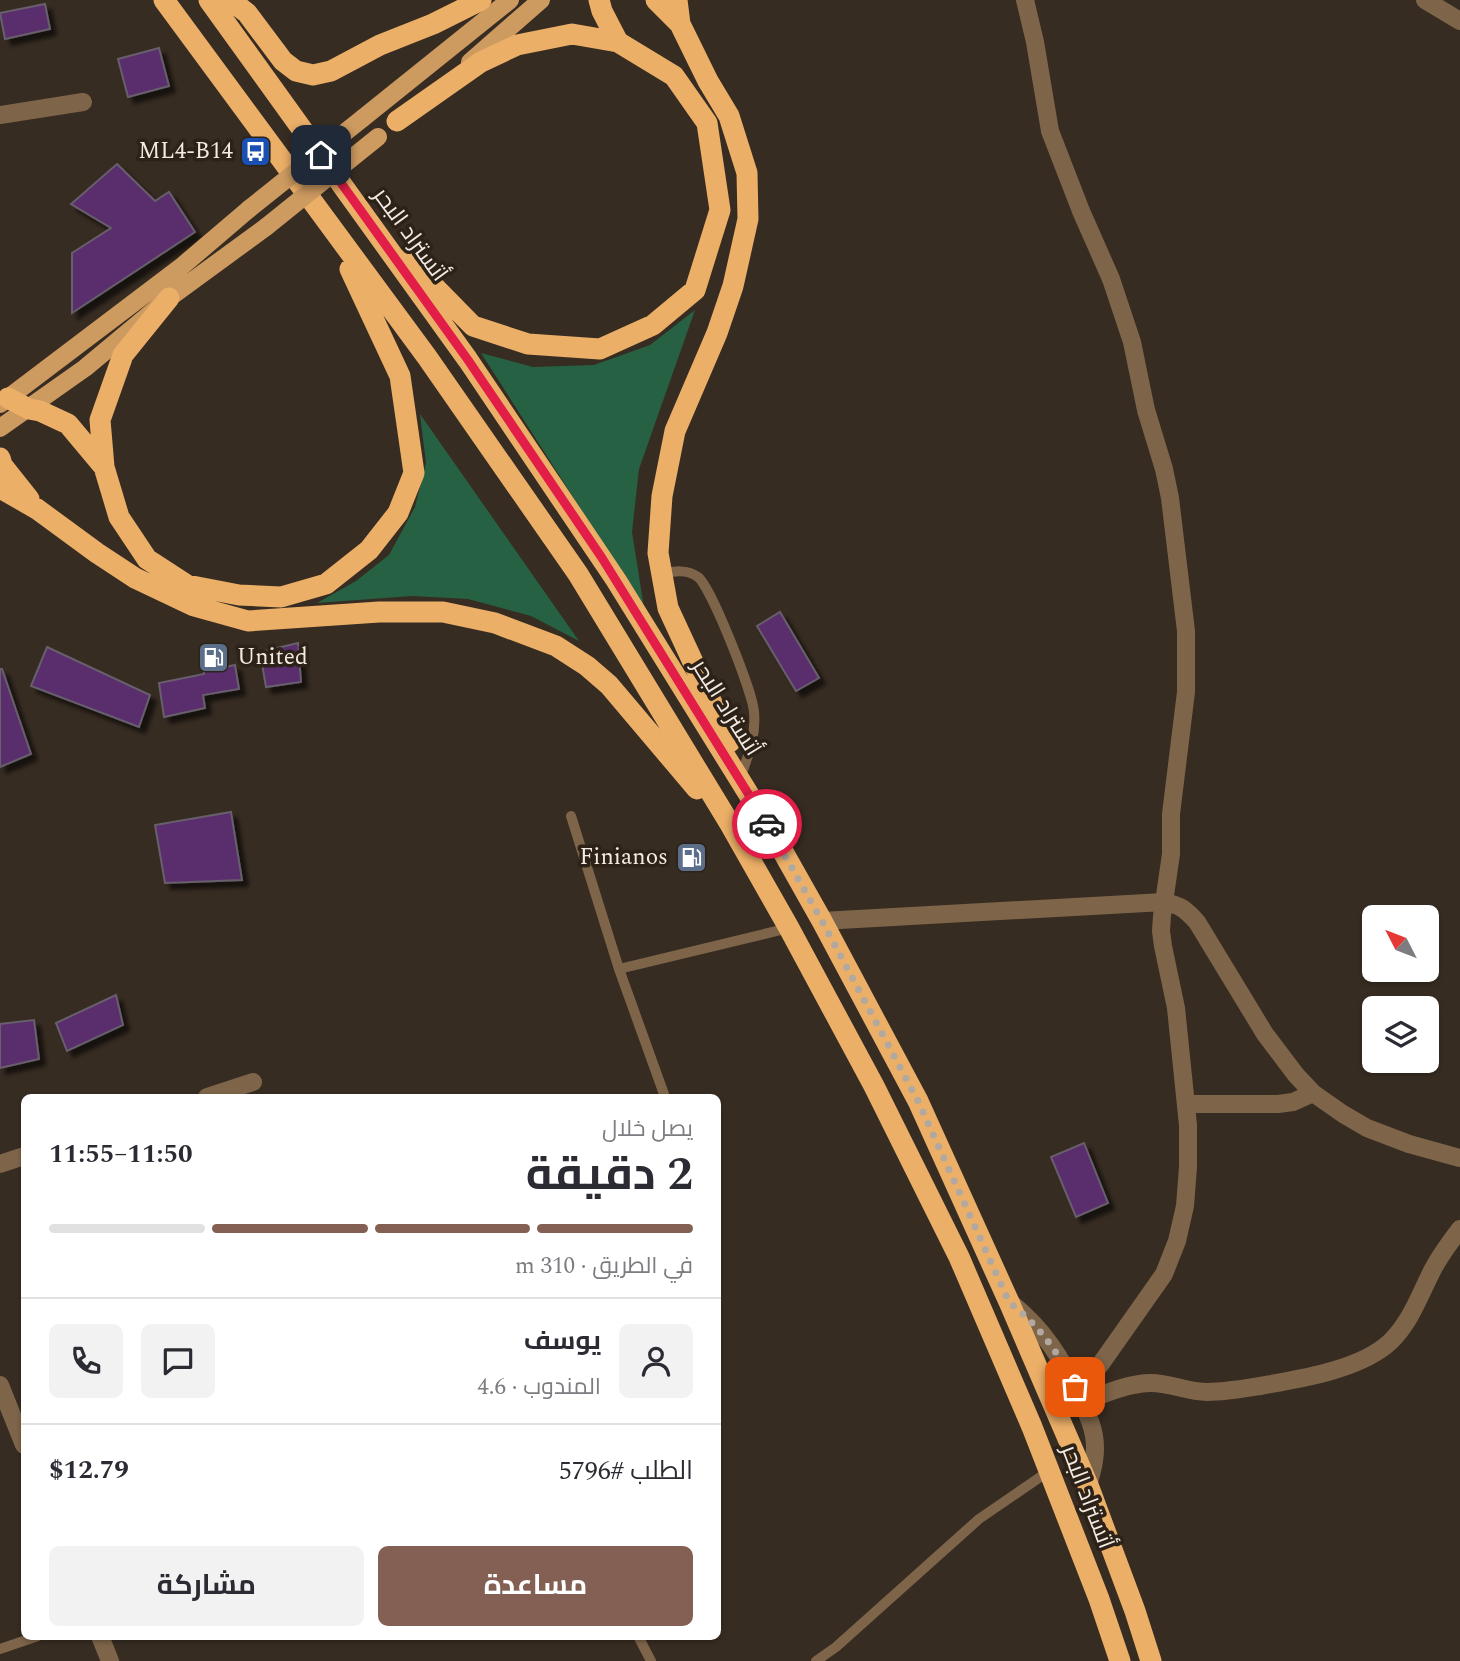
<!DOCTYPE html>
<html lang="ar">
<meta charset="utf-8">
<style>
body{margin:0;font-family:Spectral,Cairo,serif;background:#f2f2f3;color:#2b2b33;direction:rtl;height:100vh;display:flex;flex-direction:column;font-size:26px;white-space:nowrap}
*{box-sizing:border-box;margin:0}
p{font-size:23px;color:#7c7c81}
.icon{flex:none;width:38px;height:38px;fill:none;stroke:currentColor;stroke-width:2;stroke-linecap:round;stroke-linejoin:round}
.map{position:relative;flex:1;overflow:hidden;direction:ltr}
.side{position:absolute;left:21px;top:1094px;width:700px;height:546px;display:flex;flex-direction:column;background:#fff;border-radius:10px;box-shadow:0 2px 5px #0004;direction:rtl}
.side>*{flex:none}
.needle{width:46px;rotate:312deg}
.fabs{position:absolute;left:1362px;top:905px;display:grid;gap:14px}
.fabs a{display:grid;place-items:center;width:77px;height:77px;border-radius:10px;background:#fff;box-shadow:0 2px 5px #0004;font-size:35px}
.pin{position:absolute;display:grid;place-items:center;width:60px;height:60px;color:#fff;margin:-30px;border-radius:14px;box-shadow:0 4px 10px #0006}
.courier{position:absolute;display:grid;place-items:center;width:70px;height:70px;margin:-35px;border:5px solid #e11d48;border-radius:50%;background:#fff;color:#222;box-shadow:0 2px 9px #0007}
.headline em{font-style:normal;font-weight:700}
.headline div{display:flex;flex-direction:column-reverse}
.headline{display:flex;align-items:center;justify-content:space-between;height:119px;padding:0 28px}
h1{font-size:46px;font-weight:700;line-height:52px}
.bar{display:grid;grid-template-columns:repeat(4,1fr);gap:10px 7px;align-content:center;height:84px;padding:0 28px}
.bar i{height:9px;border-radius:5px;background:#e1e1e2}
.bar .current{background:#846054}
.bar p{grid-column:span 4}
.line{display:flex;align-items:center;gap:18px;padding:0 28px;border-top:2px solid #e1e1e2}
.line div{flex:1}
.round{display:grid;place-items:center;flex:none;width:74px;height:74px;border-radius:10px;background:#f2f2f3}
.cta{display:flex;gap:14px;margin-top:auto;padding:14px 28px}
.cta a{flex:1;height:80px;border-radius:10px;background:#846054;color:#fff;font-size:28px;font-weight:700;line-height:80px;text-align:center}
.cta a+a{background:#f2f2f3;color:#2b2b33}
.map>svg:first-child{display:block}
.green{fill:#266143}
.building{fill:#5a2d6c;stroke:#675e6c;stroke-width:2;filter:url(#shadow)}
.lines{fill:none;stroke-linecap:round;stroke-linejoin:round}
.lane{stroke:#7e654a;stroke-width:10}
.street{stroke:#7e654a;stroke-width:18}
.primary{stroke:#cd9a60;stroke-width:18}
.highway{stroke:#ecaf68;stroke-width:21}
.primary-bridge{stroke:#cd9a60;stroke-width:18}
.done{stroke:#b1a89f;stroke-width:7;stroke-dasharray:0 12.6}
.route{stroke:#e11d48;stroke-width:9}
.labels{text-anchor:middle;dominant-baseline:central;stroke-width:7;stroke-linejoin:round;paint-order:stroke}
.poi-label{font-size:23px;fill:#f2eae3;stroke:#2d2218;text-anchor:end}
.street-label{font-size:23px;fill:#f2eae3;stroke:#2d2218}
</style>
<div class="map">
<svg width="1460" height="1661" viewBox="0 0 1460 1661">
<defs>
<filter id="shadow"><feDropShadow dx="6" dy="6" stdDeviation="2" flood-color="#0009"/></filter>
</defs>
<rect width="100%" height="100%" fill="#372c22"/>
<path class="green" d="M695,310L639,469L632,532L644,608L481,353L533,367L594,365L650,345Z
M420,414L579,641L531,616L468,599L412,596L317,603L356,581L389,555L415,507L426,463Z"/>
<path class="building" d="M45,4L50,29L5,39L0,13Z
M159,48L169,86L128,97L118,59Z
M117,164L155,201L169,192L195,232L72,313V253L111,228L71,204Z
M780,612L819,678L796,691L757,626Z
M298,643L301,682L266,687L260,652Z
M47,647L150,695L139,727L31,686Z
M235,665L239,689L203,695L205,708L164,717L159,683L204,674V671Z
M0,669H2L31,754L0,767Z
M231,812L242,880L165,883L155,825Z
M116,995L123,1025L67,1051L56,1023Z
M34,1020L39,1059L0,1068V1024Z
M1084,1143L1108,1203L1076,1217L1051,1157Z"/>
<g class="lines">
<path class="lane" d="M662,574C674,571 687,569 698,577C711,587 753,693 754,712C756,733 750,751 743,770
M571,816L619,969L665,1097
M619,969L789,928
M638,1636L651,1661
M0,1649L38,1636
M816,1661L836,1647L979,1519L1049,1471"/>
<path class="street" d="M1025,0L1035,42L1050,131L1081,211L1111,279L1132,342L1146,410L1164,469L1170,498L1186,631V692L1171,814V854L1162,916L1161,931L1163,946L1176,1008L1188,1125V1167L1185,1206L1177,1241L1164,1274L1100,1365L1075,1387
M1425,0L1460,21
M0,115L83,102
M822,921L1164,902C1181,905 1186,910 1197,922L1265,1034L1296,1075L1313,1093L1343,1114L1367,1128L1409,1144L1460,1158
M207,1097L253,1082
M1186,1104H1278L1293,1102L1313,1093
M0,1164L24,1156
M1011,1303C1044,1330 1061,1357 1079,1395C1085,1409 1092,1422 1094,1436C1097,1453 1093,1469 1088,1485
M0,1385L24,1445
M1082,1402C1104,1394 1126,1384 1149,1383C1168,1382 1187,1392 1207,1392C1225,1392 1242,1389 1260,1386C1299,1379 1360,1370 1390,1342C1411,1322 1420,1294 1433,1269C1441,1254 1450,1242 1460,1229
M100,1636L110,1661"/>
<path class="primary" d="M470,62L541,0
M363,118L510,0
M0,404L181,267L249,209
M0,428L85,368L169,298L266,227"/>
<path class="highway" d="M164,0L427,357L578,574L730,824L789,928L874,1086L959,1257L1032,1427L1099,1599L1120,1661
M209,0L468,360L616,580L769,827L822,921L918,1101L1009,1302L1088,1485L1135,1611L1151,1661
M230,0L247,13L283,61L296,71L313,75L331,71L380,45L433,24L481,0
M599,0L602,11L618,42
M656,0L680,24
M677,0L680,24L708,81L729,116L747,173L748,219L733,286L717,333L675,431L662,496L658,553L668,608L730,742
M397,121L481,62L517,45L572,34L618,42L674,76L707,123L720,210L695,290L653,325L600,349L528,344L473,326L407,259
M169,298L123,355L100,420L104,467L119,517L147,559L187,585L239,595L281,597L326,584L369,550L398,513L414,473L400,376L350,269
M8,398L29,409L40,411L68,424L104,467
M0,458L2,465L29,499
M0,488L37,509L97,553L135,578L194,606L248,621L379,612H443L495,623L556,646L587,666L609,685L697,789"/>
<path class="primary-bridge" d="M249,209L363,118
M266,227L378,137"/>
</g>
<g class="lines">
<path class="done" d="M767,824L822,921L918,1101L1009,1302C1040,1327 1058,1351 1075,1387"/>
<path class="route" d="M321,155L468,360L602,558L767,824"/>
</g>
<defs>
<symbol id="bus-square" viewBox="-11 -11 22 22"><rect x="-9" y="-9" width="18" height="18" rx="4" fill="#1a4fb4" stroke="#2d2218"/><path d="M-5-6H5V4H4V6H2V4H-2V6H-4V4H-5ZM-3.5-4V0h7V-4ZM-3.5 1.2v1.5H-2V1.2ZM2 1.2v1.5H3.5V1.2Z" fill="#fff"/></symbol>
<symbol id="fuel-square" viewBox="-11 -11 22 22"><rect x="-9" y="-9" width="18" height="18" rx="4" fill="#5c6f8a" stroke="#2d2218"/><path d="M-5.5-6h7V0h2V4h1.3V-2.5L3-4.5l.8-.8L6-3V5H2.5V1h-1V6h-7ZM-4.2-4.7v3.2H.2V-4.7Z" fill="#fff"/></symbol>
</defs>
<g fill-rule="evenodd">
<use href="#bus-square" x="238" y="134" width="35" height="35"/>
<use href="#fuel-square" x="196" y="640" width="35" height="35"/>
<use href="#fuel-square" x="674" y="840" width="35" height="35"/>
</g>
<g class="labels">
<g class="poi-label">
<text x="233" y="151">ML4-B14</text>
<text x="237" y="657" text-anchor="start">United</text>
<text x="668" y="857">Finianos</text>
</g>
<g class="street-label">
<text transform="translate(410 235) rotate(54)">أتستراد البحر</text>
<text transform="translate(726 708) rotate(58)">أتستراد البحر</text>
<text transform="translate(1087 1497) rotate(69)">أتستراد البحر</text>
</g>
</g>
</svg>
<div class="fabs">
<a><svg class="needle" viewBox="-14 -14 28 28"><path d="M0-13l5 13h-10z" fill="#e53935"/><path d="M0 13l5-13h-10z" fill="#7c7c81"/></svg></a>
<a><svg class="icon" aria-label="layers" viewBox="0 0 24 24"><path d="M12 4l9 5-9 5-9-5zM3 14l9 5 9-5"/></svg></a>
</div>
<div class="pin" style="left:1075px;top:1387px;background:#ea580c"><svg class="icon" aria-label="bag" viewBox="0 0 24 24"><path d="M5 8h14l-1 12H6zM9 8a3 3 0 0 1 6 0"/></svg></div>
<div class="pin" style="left:321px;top:155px;background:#1f2937"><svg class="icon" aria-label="home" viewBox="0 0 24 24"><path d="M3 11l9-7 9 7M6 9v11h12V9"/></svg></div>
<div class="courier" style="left:767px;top:824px"><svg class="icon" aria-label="car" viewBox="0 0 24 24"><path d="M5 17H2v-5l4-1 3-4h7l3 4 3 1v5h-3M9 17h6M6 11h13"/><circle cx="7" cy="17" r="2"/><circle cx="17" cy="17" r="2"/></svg></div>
<section class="side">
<div class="headline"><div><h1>2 دقيقة</h1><p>يصل خلال</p></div><em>11:50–11:55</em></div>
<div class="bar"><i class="current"></i><i class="current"></i><i class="current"></i><i></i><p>في الطريق · 310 m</p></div>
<div class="line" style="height:126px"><a class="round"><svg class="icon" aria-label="person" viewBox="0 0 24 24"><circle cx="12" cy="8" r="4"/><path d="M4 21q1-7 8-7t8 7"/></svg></a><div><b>يوسف</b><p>المندوب · 4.6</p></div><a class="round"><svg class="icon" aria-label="chat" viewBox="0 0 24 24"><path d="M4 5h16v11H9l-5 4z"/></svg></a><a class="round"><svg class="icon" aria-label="phone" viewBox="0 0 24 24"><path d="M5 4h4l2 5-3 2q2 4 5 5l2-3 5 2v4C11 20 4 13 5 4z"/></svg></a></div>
<div class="line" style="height:91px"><div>الطلب #5796</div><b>$12.79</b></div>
<div class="cta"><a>مساعدة</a><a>مشاركة</a></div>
</section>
</div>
